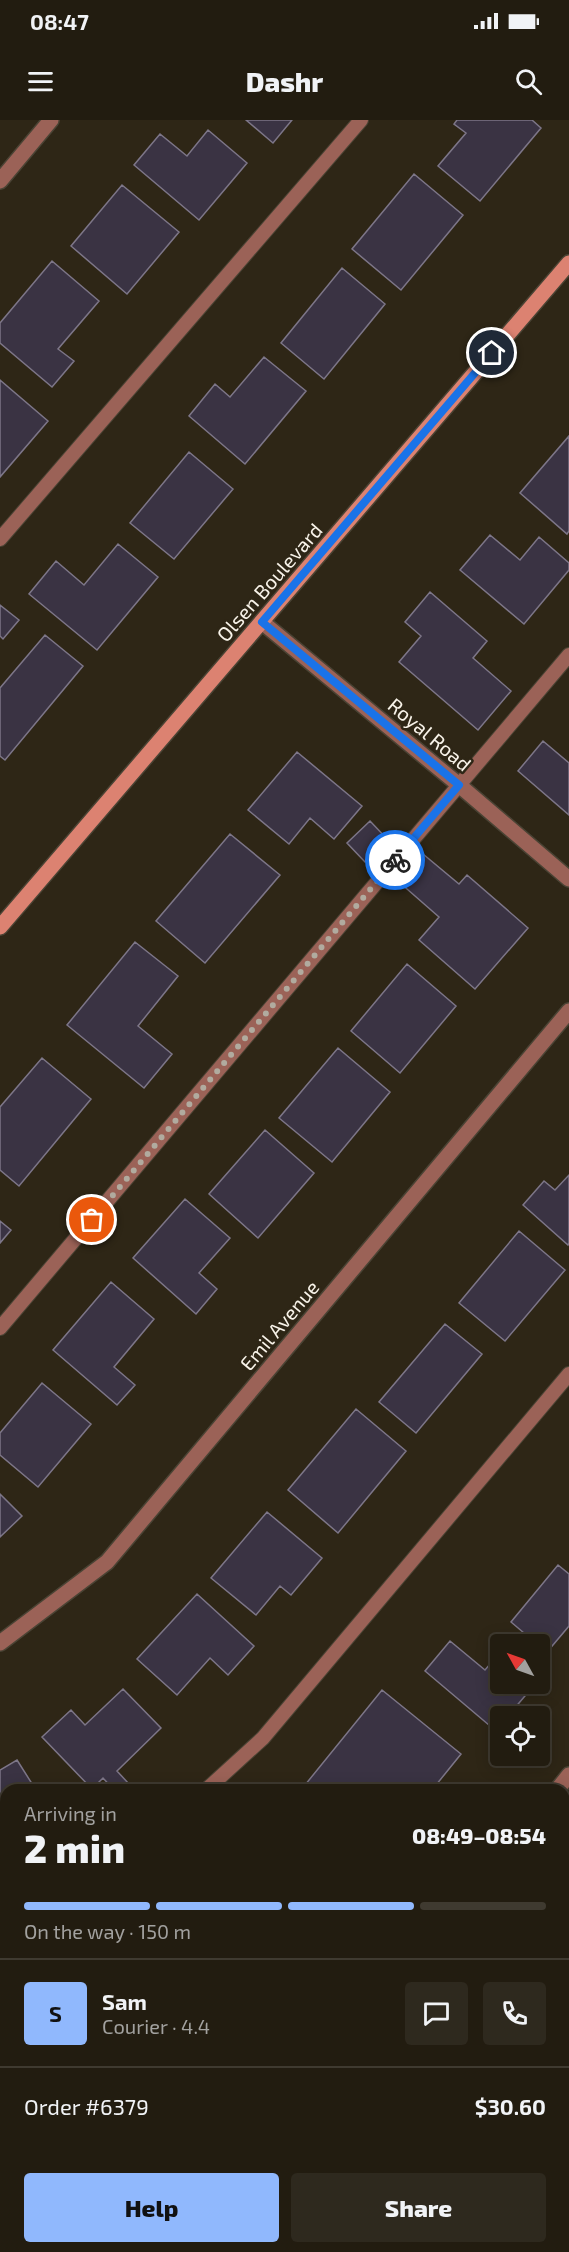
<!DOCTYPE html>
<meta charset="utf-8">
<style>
body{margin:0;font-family:"Exo 2",sans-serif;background:#2e291e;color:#f1f3f6;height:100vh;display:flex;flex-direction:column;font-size:22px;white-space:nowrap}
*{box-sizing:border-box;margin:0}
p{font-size:20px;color:#a2a19f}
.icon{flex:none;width:33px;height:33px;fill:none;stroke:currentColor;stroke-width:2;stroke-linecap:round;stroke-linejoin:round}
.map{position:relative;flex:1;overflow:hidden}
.sheet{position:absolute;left:0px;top:1664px;width:570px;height:470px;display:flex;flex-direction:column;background:#221c10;border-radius:18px 18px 0 0;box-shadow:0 3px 15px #0003,0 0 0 2px #3f3a30}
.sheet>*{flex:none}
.needle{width:39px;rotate:310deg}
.tools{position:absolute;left:490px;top:1514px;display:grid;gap:12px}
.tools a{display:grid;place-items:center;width:60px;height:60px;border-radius:6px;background:#221c10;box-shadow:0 3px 15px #0003,0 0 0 2px #3f3a30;font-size:30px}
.pin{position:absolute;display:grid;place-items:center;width:51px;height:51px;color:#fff;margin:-26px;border:3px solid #fff;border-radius:50%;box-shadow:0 2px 6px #0007}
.courier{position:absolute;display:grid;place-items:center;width:60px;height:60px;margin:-30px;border:4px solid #1a73e8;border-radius:50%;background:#fff;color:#222;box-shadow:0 2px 8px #0007}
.head em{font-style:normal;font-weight:800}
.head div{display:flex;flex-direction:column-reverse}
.head{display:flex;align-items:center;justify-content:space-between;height:102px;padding:0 24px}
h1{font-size:39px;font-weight:800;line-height:45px}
.bar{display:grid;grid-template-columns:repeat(4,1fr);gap:9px 6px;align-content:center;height:72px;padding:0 24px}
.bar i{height:8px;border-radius:4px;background:#3f3a30}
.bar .selected{background:#90b8fd}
.bar p{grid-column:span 4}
.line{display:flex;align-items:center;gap:15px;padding:0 24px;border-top:2px solid #3f3a30}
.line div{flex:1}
.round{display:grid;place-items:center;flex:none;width:63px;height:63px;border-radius:6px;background:#2e291e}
.primary-button{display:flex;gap:12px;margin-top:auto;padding:12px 24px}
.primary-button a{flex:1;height:69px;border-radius:6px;background:#90b8fd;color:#111;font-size:24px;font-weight:800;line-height:69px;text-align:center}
.primary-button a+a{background:#2e291e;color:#f1f3f6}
.status{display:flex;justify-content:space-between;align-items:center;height:42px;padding:0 30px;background:#221c10;direction:ltr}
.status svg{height:16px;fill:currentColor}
header{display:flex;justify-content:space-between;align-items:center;height:78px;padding:0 24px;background:#221c10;font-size:27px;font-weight:800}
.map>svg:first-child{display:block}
.building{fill:#3a3343;stroke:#7d7688;stroke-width:1.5}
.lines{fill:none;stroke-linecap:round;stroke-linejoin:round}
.lane-casing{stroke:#4a4334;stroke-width:16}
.street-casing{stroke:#4a4334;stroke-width:18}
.secondary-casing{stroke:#4a4334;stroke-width:18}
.lane{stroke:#9b6257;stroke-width:14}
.street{stroke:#9b6257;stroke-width:15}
.secondary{stroke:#dc8271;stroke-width:15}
.done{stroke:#b1ab9f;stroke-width:6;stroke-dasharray:0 10.8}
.route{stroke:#1a73e8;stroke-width:8}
.labels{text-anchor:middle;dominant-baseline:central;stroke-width:5;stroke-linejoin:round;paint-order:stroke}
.street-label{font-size:20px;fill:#f8f3e9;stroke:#2e2616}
</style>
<div class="status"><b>08:47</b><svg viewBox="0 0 49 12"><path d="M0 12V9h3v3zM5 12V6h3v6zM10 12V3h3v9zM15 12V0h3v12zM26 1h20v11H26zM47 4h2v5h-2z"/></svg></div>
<header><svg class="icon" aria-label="menu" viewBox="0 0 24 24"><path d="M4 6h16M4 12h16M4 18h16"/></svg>Dashr<svg class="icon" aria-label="search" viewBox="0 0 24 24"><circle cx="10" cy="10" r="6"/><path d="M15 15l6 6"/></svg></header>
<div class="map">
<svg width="569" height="2132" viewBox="0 0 569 2132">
<rect width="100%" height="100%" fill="#2e2616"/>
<path class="building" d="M246,0H292L273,23Z
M457,0H532L541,8L480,81L438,46L466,13L454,4Z
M208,10L247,43L199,100L134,45L160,14L187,36Z
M414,54L463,95L401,170L352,129Z
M122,65L179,112L127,174L71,126Z
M52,141L99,181L58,229L74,241L52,267L0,223V203Z
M342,148L385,184L324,259L281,223Z
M264,237L306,271L245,344L189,296L215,264L230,277Z
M0,260L48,301L0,357Z
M569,316V411L567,414L520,373Z
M189,332L233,369L174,439L130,403Z
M490,415L520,440L539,417L569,443V450L524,504L460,450Z
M118,424L158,457L97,530L29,474L56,441L84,465Z
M430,472L487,521L473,538L511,571L478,610L399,542L421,516L405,502Z
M0,485L19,500L3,519L0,516Z
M45,515L83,546L5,640L0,636V568Z
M543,621L569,643V695L518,651Z
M297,632L362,686L334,719L310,698L289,724L248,690Z
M370,701L388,720L365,742L347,723Z
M230,714L280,755L205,843L156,801Z
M423,734L459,764L467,755L528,808L475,869L419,820L439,797L399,762Z
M135,822L178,856L138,906L172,934L144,968L67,905Z
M407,844L456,886L400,953L351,911Z
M338,928L390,972L332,1042L279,998Z
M42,938L91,979L19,1066L0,1050V987Z
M265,1010L314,1053L258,1118L209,1074Z
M569,1055V1123L568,1125L523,1085L544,1061L555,1070Z
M185,1079L230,1118L199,1153L217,1169L196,1194L133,1138Z
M0,1101L11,1110L0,1123Z
M519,1111L565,1150L505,1221L459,1183Z
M111,1162L154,1199L114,1247L135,1265L117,1285L53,1230Z
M445,1204L482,1234L416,1313L379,1282Z
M42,1263L91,1304L38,1367L0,1335V1313Z
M356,1289L406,1331L338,1413L288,1370Z
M0,1374L22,1396L0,1417Z
M267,1392L322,1438L291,1475L280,1466L256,1495L211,1458Z
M558,1445L569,1454V1506L547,1532L540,1524H537L511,1502Z
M197,1474L254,1526L228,1555L210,1538L177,1575L137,1539Z
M450,1521L485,1550L501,1531V1563H536L508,1596H501V1605L496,1611L425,1551Z
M123,1569L161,1608L117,1651L129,1664L124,1670H114L103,1658L92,1669L42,1617L71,1590L85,1605Z
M382,1570L461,1634L432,1670H310L305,1665Z
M17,1640L36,1670H6V1717L0,1721V1650Z
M564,1803L569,1807V1848L564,1853Z
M0,1953L6,1963V1966L0,1969Z
M181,2127H220L223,2132H174Z
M264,2127H278L270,2132H267Z"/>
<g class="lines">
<defs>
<path id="lane" d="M0,419L361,0
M0,1208L569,535
M206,1670L263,1618L569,1254
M564,1695L569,1699
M0,1816L6,1812
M564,2027L569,2022
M464,2132L469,2127"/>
<path id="street" d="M0,61L51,0
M262,502L459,665L569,759
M0,1523L107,1442L569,891
M557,1670L569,1655
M564,2008L569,2012
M0,2105L6,2103"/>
<path id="secondary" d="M0,807L569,143"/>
</defs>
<use href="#lane" class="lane-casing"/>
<use href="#street" class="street-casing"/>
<use href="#secondary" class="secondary-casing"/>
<use href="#lane" class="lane"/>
<use href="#street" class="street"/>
<use href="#secondary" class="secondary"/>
</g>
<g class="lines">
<path class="done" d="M92,1100L395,740"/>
<path class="route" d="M395,740L459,665L262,502L492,233"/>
</g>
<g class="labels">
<g class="street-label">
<text transform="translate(269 462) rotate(-49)">Olsen Boulevard</text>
<text transform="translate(430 614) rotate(40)">Royal Road</text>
<text transform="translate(279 1205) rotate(-50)">Emil Avenue</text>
</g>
</g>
</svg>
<div class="tools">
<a><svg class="needle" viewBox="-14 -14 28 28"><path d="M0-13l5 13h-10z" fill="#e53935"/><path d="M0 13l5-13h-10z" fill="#a2a19f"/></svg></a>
<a><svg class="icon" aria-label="locate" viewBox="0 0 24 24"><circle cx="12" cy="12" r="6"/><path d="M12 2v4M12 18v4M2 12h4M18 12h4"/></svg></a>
</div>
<div class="pin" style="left:92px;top:1100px;background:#ea580c"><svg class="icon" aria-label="bag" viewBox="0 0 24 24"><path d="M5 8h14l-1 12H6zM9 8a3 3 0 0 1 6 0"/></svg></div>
<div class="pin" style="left:492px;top:233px;background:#1f2937"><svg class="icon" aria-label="home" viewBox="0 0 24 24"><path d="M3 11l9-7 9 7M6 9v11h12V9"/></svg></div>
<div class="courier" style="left:395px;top:740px"><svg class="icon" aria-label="bike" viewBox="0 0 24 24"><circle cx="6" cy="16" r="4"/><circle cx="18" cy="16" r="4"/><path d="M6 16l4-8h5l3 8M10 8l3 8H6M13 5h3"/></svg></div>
<section class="sheet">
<div class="head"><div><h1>2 min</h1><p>Arriving in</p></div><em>08:49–08:54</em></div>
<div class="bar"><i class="selected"></i><i class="selected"></i><i class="selected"></i><i></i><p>On the way · 150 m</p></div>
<div class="line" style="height:108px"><b class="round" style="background:#90b8fd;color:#111">S</b><div><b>Sam</b><p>Courier · 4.4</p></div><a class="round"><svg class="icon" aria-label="chat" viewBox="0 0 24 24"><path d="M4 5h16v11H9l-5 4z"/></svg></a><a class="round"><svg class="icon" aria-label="phone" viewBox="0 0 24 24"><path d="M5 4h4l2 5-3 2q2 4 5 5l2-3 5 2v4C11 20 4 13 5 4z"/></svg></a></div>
<div class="line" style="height:78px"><div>Order #6379</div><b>$30.60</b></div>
<div class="primary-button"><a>Help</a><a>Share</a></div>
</section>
</div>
